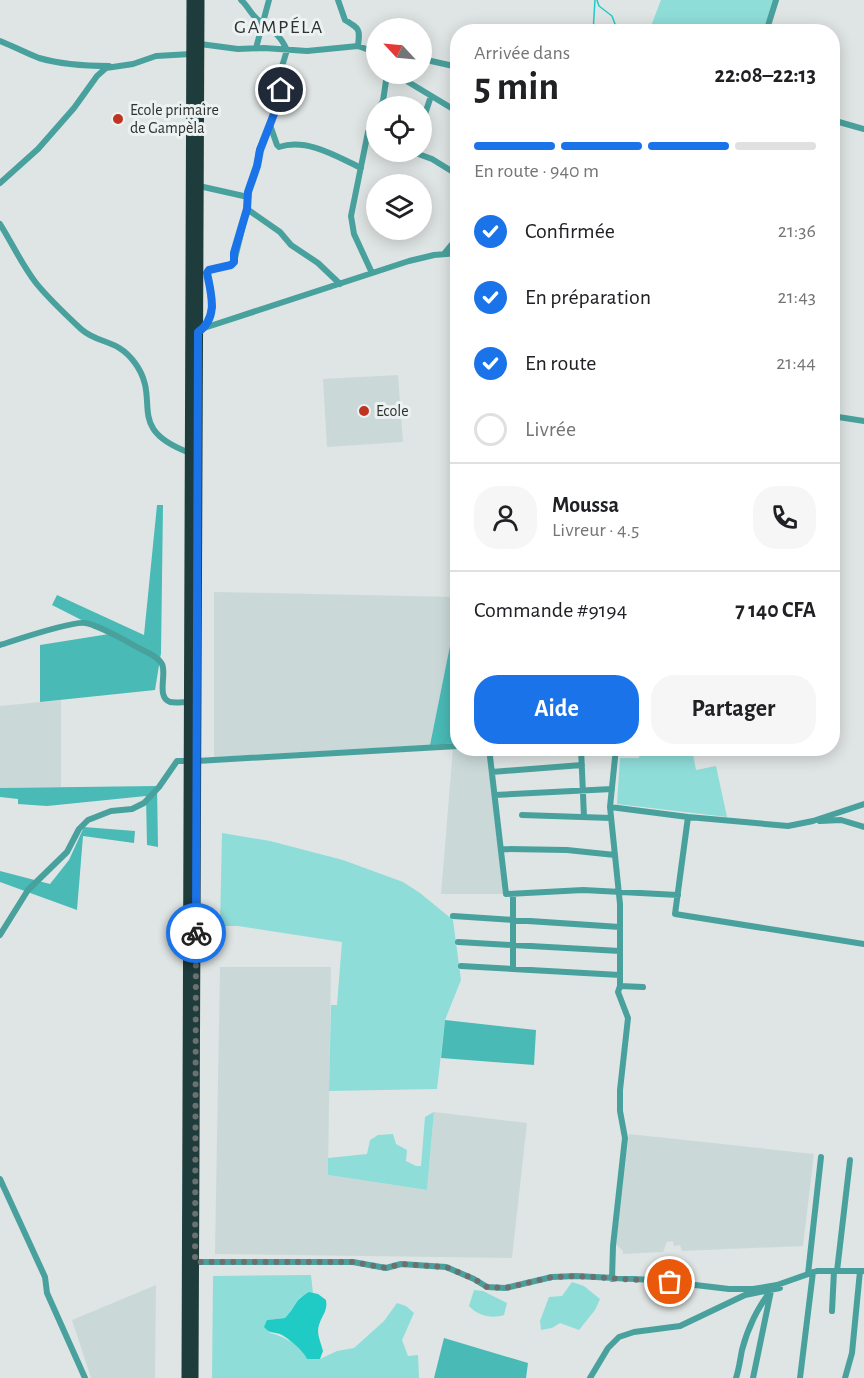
<!DOCTYPE html>
<html lang="fr">
<meta charset="utf-8">
<style>
body{margin:0;font-family:"Alegreya Sans",sans-serif;background:#f6f6f6;color:#202124;height:100vh;display:flex;flex-direction:column;font-size:22px;white-space:nowrap}
*{box-sizing:border-box;margin:0}
p{font-size:20px;color:#757577}
.icon{flex:none;width:33px;height:33px;fill:none;stroke:currentColor;stroke-width:2;stroke-linecap:round;stroke-linejoin:round}
.map{position:relative;flex:1;overflow:hidden}
.panel{position:absolute;left:450px;top:24px;width:390px;height:732px;display:flex;flex-direction:column;background:#fff;border-radius:24px;box-shadow:0 3px 15px #0003}
.panel>*{flex:none}
.needle{width:39px;rotate:296deg}
.tools{position:absolute;left:366px;top:18px;display:grid;gap:12px}
.tools a{display:grid;place-items:center;width:66px;height:66px;border-radius:50%;background:#fff;box-shadow:0 3px 15px #0003;font-size:30px}
.pin{position:absolute;display:grid;place-items:center;width:51px;height:51px;color:#fff;margin:-26px;border:3px solid #fff;border-radius:50%;box-shadow:0 2px 6px #0007}
.courier{position:absolute;display:grid;place-items:center;width:60px;height:60px;margin:-30px;border:4px solid #1a73e8;border-radius:50%;background:#fff;color:#222;box-shadow:0 2px 8px #0007}
.headline em{font-style:normal;font-weight:600}
.headline div{display:flex;flex-direction:column-reverse}
.headline{display:flex;align-items:center;justify-content:space-between;height:102px;padding:0 24px}
h1{font-size:39px;font-weight:600;line-height:45px}
.bar{display:grid;grid-template-columns:repeat(4,1fr);gap:9px 6px;align-content:center;height:72px;padding:0 24px}
.bar i{height:8px;border-radius:4px;background:#e0e0e0}
.bar .selected{background:#1a73e8}
.bar p{grid-column:span 4}
.line{display:flex;align-items:center;gap:15px;padding:0 24px;border-top:2px solid #e0e0e0}
.line div{flex:1}
.round{display:grid;place-items:center;flex:none;width:63px;height:63px;border-radius:24px;background:#f6f6f6}
ol{padding:0 24px;list-style:none}
li{display:flex;align-items:center;gap:18px;height:66px}
li p{margin-inline-start:auto}
li .icon{padding:6px;border-radius:50%;background:#1a73e8;color:#fff;stroke-width:4}
li:last-child{color:#757577}
li i{width:33px;height:33px;border:3px solid #e0e0e0;border-radius:50%}
.button{display:flex;gap:12px;margin-top:auto;padding:12px 24px}
.button a{flex:1;height:69px;border-radius:24px;background:#1a73e8;color:#fff;font-size:24px;font-weight:600;line-height:69px;text-align:center}
.button a+a{background:#f6f6f6;color:#202124}
.map>svg:first-child{display:block}
.built{fill:#cad9d8}
.green{fill:#8fddd9}
.forest{fill:#49bab6}
.water{fill:#20cbc6}
.lines{fill:none;stroke-linecap:round;stroke-linejoin:round}
.stream{stroke:#20cbc6;stroke-width:1.5}
.minor{stroke:#49a19d;stroke-width:6}
.highway{stroke:#1d3c3b;stroke-width:9}
.done{stroke:#6d7070;stroke-width:6;stroke-dasharray:0 10.8}
.route{stroke:#1a73e8;stroke-width:8}
.poi-dot{fill:#c03321;stroke:#ecf2f1;stroke-width:2}
.labels{text-anchor:middle;dominant-baseline:central;stroke-width:6;stroke-linejoin:round;paint-order:stroke}
.poi-label{font-size:16px;fill:#2f3131;stroke:#ecf2f1;text-anchor:start}
.quarter-label{font-size:20px;letter-spacing:1.5px;fill:#2f3131;stroke:#ecf2f1}
</style>
<div class="map">
<svg width="864" height="1378" viewBox="0 0 864 1378">
<rect width="100%" height="100%" fill="#dfe5e4"/>
<path class="built" d="M398,375L403,442L327,447L323,379Z
M214,592L457,597V611L430,745L214,757Z
M61,700V787L0,788V706Z
M453,748L487,749L503,894H441Z
M220,967H331L328,1175L427,1190L434,1112L527,1123L512,1258L215,1254Z
M629,1134L814,1154L803,1246L682,1251L680,1245L674,1246L673,1241L667,1242L663,1252L623,1254V1251L616,1244Z
M156,1285L155,1378H91L72,1320Z"/>
<path class="green" d="M661,0H773L763,31H649Z
M640,749H692L696,770L716,766L727,817L617,804L620,758H639Z
M222,833L270,841L343,860L403,882L420,893L453,920L461,980L445,1020L437,1089L329,1091L331,1005H337L342,942L238,926H220Z
M434,1112L427,1190L328,1175V1158L367,1154L370,1140L378,1135L393,1134L396,1144L407,1150L406,1161L416,1166H421L425,1117Z
M311,1275L313,1293C297,1292 295,1309 285,1318L267,1320L270,1333C287,1336 303,1351 320,1359L337,1351L354,1348L384,1321L397,1303L406,1306L414,1313L402,1340L408,1356L418,1355L419,1378H212L213,1276Z
M572,1282L584,1286L600,1299L595,1310L579,1330L560,1323L552,1328L541,1330L540,1321L549,1297L562,1296Z
M474,1290L483,1291L507,1303L504,1315C492,1319 478,1316 469,1306Z"/>
<path class="forest" d="M157,505H163L161,653L155,690L40,702V645L109,634L52,605L57,595L144,635Z
M457,611V743L430,745Z
M157,786L158,847L147,845L146,796L47,806L18,804V799L0,797V788Z
M84,827L135,831L134,843L83,836L77,910L0,882V871L50,884L69,860Z
M445,1020L536,1030L534,1065L441,1058Z
M444,1338L528,1363L526,1378H434Z"/>
<path class="water" d="M309,1292L318,1294L326,1300C328,1311 322,1315 319,1325C316,1334 321,1342 323,1351L320,1359H307C303,1350 290,1340 282,1335C274,1331 271,1335 264,1327L267,1320L285,1318C296,1307 294,1300 309,1292Z"/>
<g class="lines">
<path class="stream" d="M597,0L599,6L612,16L618,32
M593,32L595,0"/>
<path class="minor" d="M241,0C248,6 250,13 257,19C272,32 278,31 287,50L280,73L281,90L279,101L270,125L277,145L279,147C307,138 336,156 361,168
M338,0L345,20C360,29 360,29 358,46
M766,32L776,0
M0,41C13,46 26,53 39,58C63,65 85,66 109,66
M200,44L238,49L264,48L307,51L358,46L372,51L376,55
M256,48L269,0
M422,59L458,67
M395,74L458,112
M380,106L383,101L387,74
M832,120L864,129
M422,123L431,96
M413,152L432,159L458,175
M0,183L38,149L74,108L97,76L106,68L133,64L156,56L191,54
M199,186L248,197
M247,209L280,232L291,245L318,263L340,284
M0,224C12,243 22,265 36,283C49,299 66,315 81,329C99,345 117,338 135,363C163,401 123,428 190,453
M444,254L458,237
M372,273L354,234L351,216L368,132L376,112
M204,328L213,307L207,273L209,270L231,265L234,262L247,209L248,192L257,166L259,150L270,125
M198,332L204,328L409,261L434,255L458,253
M832,416L864,421
M0,645C16,640 71,621 85,623C95,624 125,640 135,646C142,650 158,656 162,664C167,674 156,697 170,702C175,703 183,702 189,702
M489,748L506,894L583,890L678,895
M581,748L584,817
M616,748L610,807L620,904V986L643,987
M197,761L458,746
M492,772L582,765
M495,795L612,789
M610,807L688,817L675,914L864,944
M522,815L611,818
M688,817L788,826L813,821L864,804
M820,821L841,820L864,827
M501,849L567,850L615,855
M453,916L620,927
M0,935L28,890L67,852L79,829L88,820L111,811L132,809L144,803L159,787L177,761H188
M458,942L620,951
M461,966L620,975
M513,969V894
M0,1179L45,1277L47,1293L85,1378
M195,1262H353L386,1268L401,1264L446,1267L474,1279L487,1287L505,1288L552,1277L576,1276L653,1280L729,1289H753L777,1285L817,1271H864
M837,1271L850,1160
M808,1274L821,1157
M612,1279L613,1246L625,1138L620,1111V1090L628,1018L618,992L620,986
M832,1311L834,1271
M590,1378L608,1348L619,1337L634,1332L680,1326L745,1295L780,1288
M736,1378C739,1369 740,1360 742,1350C747,1330 758,1306 771,1291
M753,1378L771,1291
M800,1378L813,1272
M845,1378L852,1353L860,1271"/>
<path class="highway" d="M186,1378L191,0
M194,1378L200,0"/>
</g>
<g class="lines">
<path class="done" d="M196,933L195,1262H353L386,1268L401,1264L446,1267L474,1279L487,1287L506,1288L552,1277L576,1276L670,1282"/>
<path class="route" d="M196,933L198,332C219,318 211,293 207,273L209,270L231,265L234,262V253L247,209L248,192L257,166L260,150L279,101L281,90"/>
</g>
<g class="poi-dot">
<circle cx="118" cy="119" r="6"/>
<circle cx="364" cy="411" r="6"/>
</g>
<g class="labels">
<g class="poi-label">
<text x="130" y="110">Ecole primaire<tspan x="130" dy="18">de Gampèla</tspan></text>
<text x="376" y="411">Ecole</text>
</g>
<g class="quarter-label">
<text x="279" y="27">GAMPÉLA</text>
</g>
</g>
</svg>
<div class="tools">
<a><svg class="needle" viewBox="-14 -14 28 28"><path d="M0-13l5 13h-10z" fill="#e53935"/><path d="M0 13l5-13h-10z" fill="#757577"/></svg></a>
<a><svg class="icon" aria-label="locate" viewBox="0 0 24 24"><circle cx="12" cy="12" r="6"/><path d="M12 2v4M12 18v4M2 12h4M18 12h4"/></svg></a>
<a><svg class="icon" aria-label="layers" viewBox="0 0 24 24"><path d="M12 4l9 5-9 5-9-5zM3 14l9 5 9-5"/></svg></a>
</div>
<div class="pin" style="left:670px;top:1282px;background:#ea580c"><svg class="icon" aria-label="bag" viewBox="0 0 24 24"><path d="M5 8h14l-1 12H6zM9 8a3 3 0 0 1 6 0"/></svg></div>
<div class="pin" style="left:281px;top:90px;background:#1f2937"><svg class="icon" aria-label="home" viewBox="0 0 24 24"><path d="M3 11l9-7 9 7M6 9v11h12V9"/></svg></div>
<div class="courier" style="left:196px;top:933px"><svg class="icon" aria-label="bike" viewBox="0 0 24 24"><circle cx="6" cy="16" r="4"/><circle cx="18" cy="16" r="4"/><path d="M6 16l4-8h5l3 8M10 8l3 8H6M13 5h3"/></svg></div>
<section class="panel">
<div class="headline"><div><h1>5 min</h1><p>Arrivée dans</p></div><em>22:08–22:13</em></div>
<div class="bar"><i class="selected"></i><i class="selected"></i><i class="selected"></i><i></i><p>En route · 940 m</p></div>
<ol>
<li><svg class="icon" aria-label="check" viewBox="0 0 24 24"><path d="M5 12l5 5 9-10"/></svg>Confirmée<p>21:36</p></li>
<li><svg class="icon" aria-label="check" viewBox="0 0 24 24"><path d="M5 12l5 5 9-10"/></svg>En préparation<p>21:43</p></li>
<li><svg class="icon" aria-label="check" viewBox="0 0 24 24"><path d="M5 12l5 5 9-10"/></svg>En route<p>21:44</p></li>
<li><i></i>Livrée</li>
</ol>
<div class="line" style="height:108px"><a class="round"><svg class="icon" aria-label="person" viewBox="0 0 24 24"><circle cx="12" cy="8" r="4"/><path d="M4 21q1-7 8-7t8 7"/></svg></a><div><b>Moussa</b><p>Livreur · 4.5</p></div><a class="round"><svg class="icon" aria-label="phone" viewBox="0 0 24 24"><path d="M5 4h4l2 5-3 2q2 4 5 5l2-3 5 2v4C11 20 4 13 5 4z"/></svg></a></div>
<div class="line" style="height:78px"><div>Commande #9194</div><b>7 140 CFA</b></div>
<div class="button"><a>Aide</a><a>Partager</a></div>
</section>
</div>
